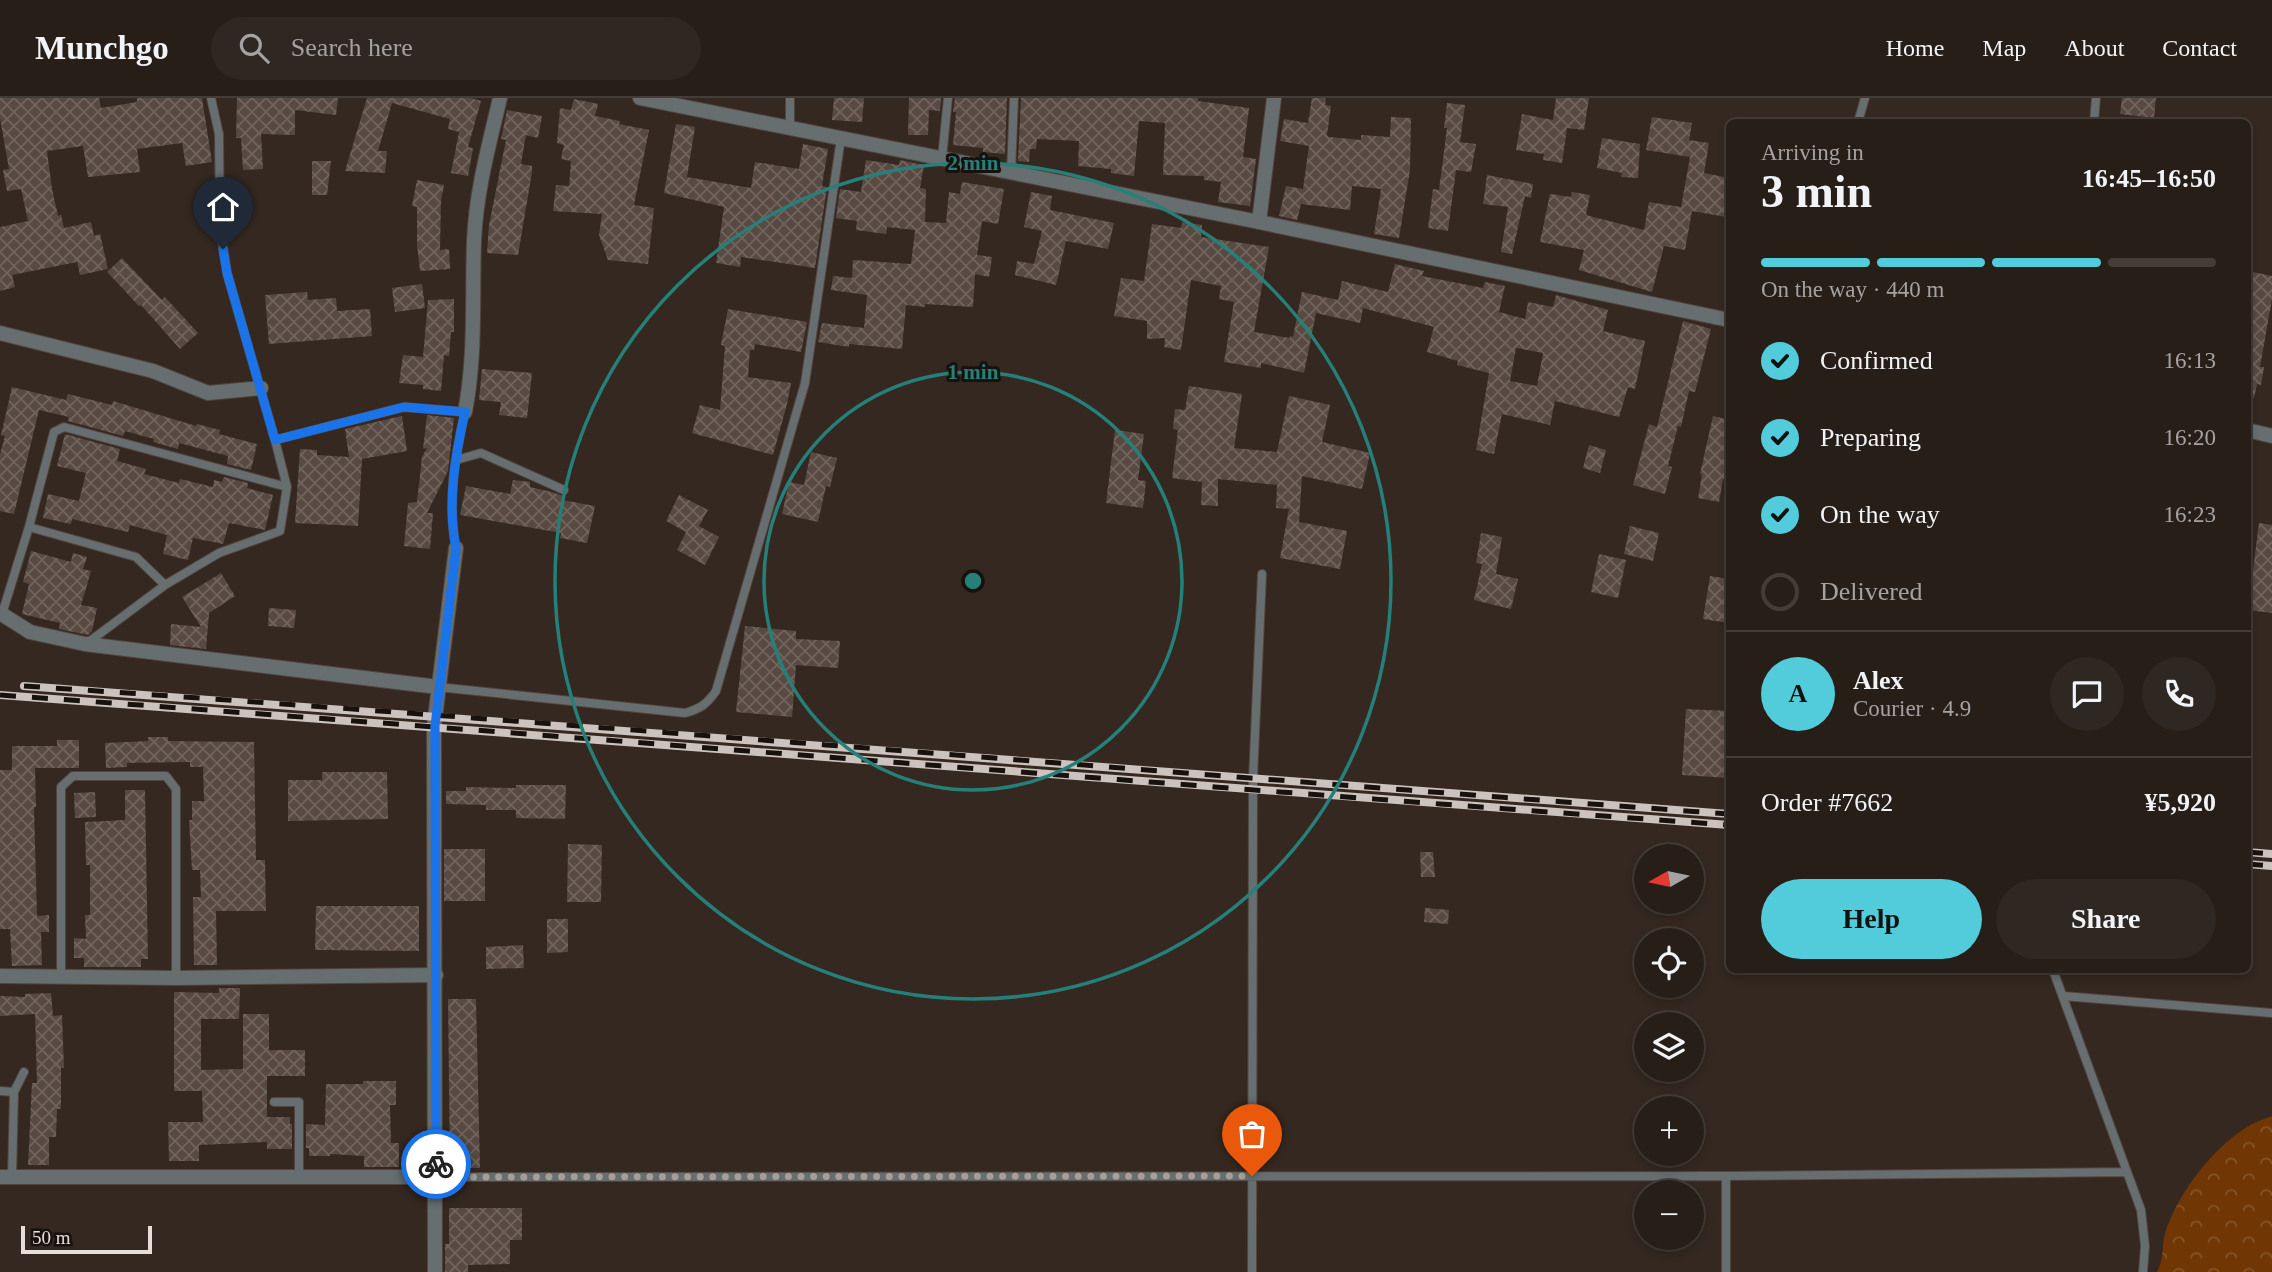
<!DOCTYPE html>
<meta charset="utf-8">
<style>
body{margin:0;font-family:"Times New Roman",serif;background:#2f2721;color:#f1f3f6;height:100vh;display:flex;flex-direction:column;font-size:26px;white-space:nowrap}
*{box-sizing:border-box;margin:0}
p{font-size:23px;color:#a4a2a2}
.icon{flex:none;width:38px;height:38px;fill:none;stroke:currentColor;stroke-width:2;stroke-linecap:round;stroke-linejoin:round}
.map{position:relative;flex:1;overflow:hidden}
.sheet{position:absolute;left:1726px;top:21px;width:525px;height:854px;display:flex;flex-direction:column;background:#271e18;border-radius:10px;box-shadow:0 4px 10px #0003,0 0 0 2px #433c37}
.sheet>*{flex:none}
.needle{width:46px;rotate:261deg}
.fabs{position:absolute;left:1634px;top:746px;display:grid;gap:14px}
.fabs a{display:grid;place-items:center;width:70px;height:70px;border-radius:50%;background:#271e18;box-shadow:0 4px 10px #0003,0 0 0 2px #433c37;font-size:35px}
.scale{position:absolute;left:21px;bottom:18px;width:131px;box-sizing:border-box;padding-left:7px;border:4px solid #e7ded9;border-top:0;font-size:19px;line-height:24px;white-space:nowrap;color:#e7ded9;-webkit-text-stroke:5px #18120f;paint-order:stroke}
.pin{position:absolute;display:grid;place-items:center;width:60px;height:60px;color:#fff;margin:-72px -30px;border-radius:50% 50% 50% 0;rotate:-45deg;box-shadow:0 0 7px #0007}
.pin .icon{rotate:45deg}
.courier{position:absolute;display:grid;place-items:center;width:70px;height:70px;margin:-35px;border:5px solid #1a73e8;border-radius:50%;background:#fff;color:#222;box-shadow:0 2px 9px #0007}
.summary em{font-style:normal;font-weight:800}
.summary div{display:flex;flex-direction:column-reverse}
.summary{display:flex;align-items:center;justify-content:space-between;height:119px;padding:0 35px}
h1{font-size:46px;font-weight:800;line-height:52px}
.bar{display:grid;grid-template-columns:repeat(4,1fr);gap:10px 7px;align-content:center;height:84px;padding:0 35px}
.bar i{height:9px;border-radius:5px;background:#433c37}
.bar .selected{background:#52cbda}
.bar p{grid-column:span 4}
.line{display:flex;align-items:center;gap:18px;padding:0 35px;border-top:2px solid #433c37}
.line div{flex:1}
.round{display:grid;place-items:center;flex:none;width:74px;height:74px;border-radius:37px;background:#2f2721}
ol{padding:0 35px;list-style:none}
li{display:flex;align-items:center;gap:21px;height:77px}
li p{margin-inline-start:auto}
li .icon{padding:7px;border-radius:50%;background:#52cbda;color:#111;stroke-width:4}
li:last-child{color:#a4a2a2}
li i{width:38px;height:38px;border:4px solid #433c37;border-radius:50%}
.cta{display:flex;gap:14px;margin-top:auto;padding:14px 35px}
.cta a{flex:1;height:80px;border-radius:42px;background:#52cbda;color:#111;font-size:28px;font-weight:800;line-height:80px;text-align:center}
.cta a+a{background:#2f2721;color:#f1f3f6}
header{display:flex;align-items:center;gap:42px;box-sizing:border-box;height:98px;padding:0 35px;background:#271e18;border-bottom:2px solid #433c37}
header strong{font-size:33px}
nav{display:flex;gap:38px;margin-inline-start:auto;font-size:24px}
.search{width:490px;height:63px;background:#2f2721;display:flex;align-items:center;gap:18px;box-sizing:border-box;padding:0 24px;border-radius:38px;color:#a4a2a2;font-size:26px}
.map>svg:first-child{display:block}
.forest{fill:url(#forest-crowns)}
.building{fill:url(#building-cross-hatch);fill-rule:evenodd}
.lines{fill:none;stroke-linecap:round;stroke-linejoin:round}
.service-casing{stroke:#51453e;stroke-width:10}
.minor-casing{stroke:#51453e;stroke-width:16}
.tertiary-casing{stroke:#51453e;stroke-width:16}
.service{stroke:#666e6f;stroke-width:8}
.minor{stroke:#666e6f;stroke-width:14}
.tertiary{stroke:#666e6f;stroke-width:14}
.rail-casing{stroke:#cdc3be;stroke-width:8}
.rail{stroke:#18120f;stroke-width:5;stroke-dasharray:16;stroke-linecap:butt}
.done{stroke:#a89e98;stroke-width:7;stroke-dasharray:0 12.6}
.route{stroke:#1a73e8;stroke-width:9}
.ring{fill:none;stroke:#258079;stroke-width:3.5}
.centre{fill:#258079;stroke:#18120f;stroke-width:3.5}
.ring-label{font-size:21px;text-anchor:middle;font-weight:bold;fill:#258079;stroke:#18120f;stroke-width:6;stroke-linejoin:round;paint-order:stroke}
</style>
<header>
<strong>Munchgo</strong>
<div class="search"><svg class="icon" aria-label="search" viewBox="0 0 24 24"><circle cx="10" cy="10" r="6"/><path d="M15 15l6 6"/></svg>Search here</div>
<nav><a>Home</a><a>Map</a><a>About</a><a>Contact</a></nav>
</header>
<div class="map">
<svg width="2272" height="1174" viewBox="0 0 2272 1174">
<defs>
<pattern id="forest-crowns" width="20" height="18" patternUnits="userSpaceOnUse" patternTransform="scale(1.75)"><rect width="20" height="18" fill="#703705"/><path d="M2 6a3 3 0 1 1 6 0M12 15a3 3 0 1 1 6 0" fill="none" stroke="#845429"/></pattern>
<pattern id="building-cross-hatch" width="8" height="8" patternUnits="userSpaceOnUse" patternTransform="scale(1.75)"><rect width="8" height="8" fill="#584a42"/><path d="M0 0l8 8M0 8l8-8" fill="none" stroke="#70645d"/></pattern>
</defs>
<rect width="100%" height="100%" fill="#342820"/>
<path class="forest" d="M2272,1018V1174H2157C2165,1159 2161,1147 2166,1132C2180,1093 2212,1051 2247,1029C2255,1024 2264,1021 2272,1018Z"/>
<path class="building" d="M0,0H99L101,10L137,4V0H202L212,64L186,68L182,45L137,51L140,74L88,79L83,48L47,53L52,91L58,118L61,117L64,130L91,124L94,138L100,136L108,171L80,177L77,164L12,177L15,189L0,193V129L28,123L21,91L7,93L3,72L9,71L0,20Z
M237,0H338L336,17L295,12V37L261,36L263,71L243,72L241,40H236Z
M367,0H471L481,3L468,49L473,50L468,78L451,75L459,34L448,31L450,21L392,5L378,53H387L385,75L345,73Z
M834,0H864L862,24L832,22Z
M909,0H941L940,13L929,12L928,37H908Z
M955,0H1007L1005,56L983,54V50L953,47L956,14H953Z
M1021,0H1198V3L1249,10L1243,59L1256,61L1250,108L1218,104L1221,84L1204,82V78L1163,77L1165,25L1139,23L1134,78L1111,75V71L1078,68L1079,43L1037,41L1036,51H1030L1029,64L1018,63Z
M1312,0H1326L1325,7L1331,8L1327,37L1329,39L1361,42V37L1390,39L1391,19L1411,20L1410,72L1399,140L1374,136L1381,91L1352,88L1350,112L1301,106L1297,122L1279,118L1286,88L1303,91L1309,48L1280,43L1284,21L1308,25Z
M1556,0H1589L1584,32L1567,30L1562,65L1543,62L1544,56L1516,52L1522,16L1553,22Z
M2122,0H2156L2154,20L2120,16Z
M574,1L598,6L595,18L620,23L619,26L649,32L634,107L654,110L648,166L608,162L599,137L602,116L553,113L556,87L569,88L571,63L561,61L564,47L557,45L560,10L571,12Z
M1447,5L1465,7L1460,44L1476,46L1471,74L1456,72L1448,133L1428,130L1433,91L1439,92L1447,30H1444Z
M507,12L542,18L538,40L526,37L521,66L532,68V74L518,157L487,155L489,127L506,42L501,41Z
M1652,19L1692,25L1689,42L1709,45L1704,75L1729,80V101L1726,119L1692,113L1685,152L1664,148L1652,194L1579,172L1584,152L1540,144L1550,96L1571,99L1572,94L1590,97L1586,117L1644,132L1649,104L1681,109L1690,59L1646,52Z
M676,26L695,29L687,79L751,90L755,64L799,71L803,46L828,51L822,88L827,89L815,170L741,159L740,169L716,165L724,109L664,95Z
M1602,40L1640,46L1638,80L1621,79L1622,75L1597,70Z
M866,62L899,67L900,62L924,67L920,90L926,91L925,124L946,125L949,94L960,96L962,84L1004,91L998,126L982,123L977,157L992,159L989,179L975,176L973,209L925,206V209L906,207L902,251L849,246V249L818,244L822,225L864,230L867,197L831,192L833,178L852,180L853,162L911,166L915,132L887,129L886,136L856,132L857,123L836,120L840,91L861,94Z
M312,63H331L327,97H312Z
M1487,77L1533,86L1531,100L1525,98L1512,156L1501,154L1508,109L1483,106Z
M417,82L444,87L441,103L440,152L449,151L450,171L420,173L417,147V109L412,108Z
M1031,94L1052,98L1050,112L1114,125L1108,151L1066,143L1056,187L1015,177L1017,163L1034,166L1042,133L1024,129Z
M1182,124L1202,127L1201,139L1269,149L1254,234L1290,240V238L1293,239L1302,194L1338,202L1342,183L1388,194L1395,166L1424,173L1422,178L1483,190L1485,184L1505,188L1499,214L1525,221L1528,204L1553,209L1556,197L1608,212L1603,233L1645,243L1635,291L1628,289L1619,319L1555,303L1550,327L1502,316L1494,356L1476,352L1489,275L1457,267L1458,263L1427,254L1434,229L1363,210L1360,225L1316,215L1304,275L1261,265V270L1224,264L1234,204L1219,201L1221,188L1191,182L1181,252L1164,249L1165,240L1147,241V223L1114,218L1121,180L1144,183L1152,126L1181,130ZM1516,250L1543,255L1537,288L1510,283Z
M122,160L162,202L165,199L198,235L180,251L141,207L139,208L107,174Z
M2248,173L2272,178V201L2260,269H2264L2261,287L2257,286L2254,300L2247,299Z
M422,186L425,210L395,214L392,190Z
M307,194L308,202L336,200L337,213L370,211L372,238L269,246L265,197Z
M454,201V234H451L449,258L444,257L441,293L423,291V287L399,285L403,257L423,259L428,202Z
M728,211L807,224L801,254L755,246L754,252H750L748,279L791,285L787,306L773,357L692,335L700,307L720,312L725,248L721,247Z
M1683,223L1711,231L1695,294L1689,293L1681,329L1678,328L1668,368L1672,369L1665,396L1633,387L1649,326L1657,329Z
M482,271L532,275L527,320L499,317L501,304L479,302Z
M1189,288L1242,296L1234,350L1277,354L1289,298L1330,307L1322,344L1370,355L1362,391L1302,378L1299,424L1347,433L1340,471L1280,460L1289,411L1276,410L1277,387L1218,381V408L1201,407L1202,384L1172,380L1178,332L1173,331L1175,311L1185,312Z
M12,289L66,302L68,296L112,307L113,303L196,328L197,326L220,332L219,336L257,346L251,372L227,366L228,358L179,345L178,351L153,344L154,341L125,333L123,338L68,323L69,319L39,312L14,416L0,413V356L5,338L1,337Z
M427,317L454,320L448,373L427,415H433L430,451L404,448L408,405L417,404L422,359L427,350L423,351Z
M402,318L407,353L362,361L358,428L295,425L300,351L317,352V357L349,359L345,331Z
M1713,318L1729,322V383L1723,381L1719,404L1698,400L1702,376H1700Z
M1115,332L1144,336L1138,382L1146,383L1143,410L1106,405Z
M65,336L120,351L117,363L146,371L144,376L179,385L180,381L213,389L214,382L222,384L224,379L248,385L247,390L273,397L265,432L229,425L223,446L193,440L188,462L163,456L167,437L130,427L128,434L72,421L71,426L43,420L48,396L79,403L86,375L57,368Z
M1589,347L1606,352L1600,375L1583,370Z
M811,354L837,360L830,389L826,388L818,424L782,416L789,384L804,387Z
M513,382L530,384V389L552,394L563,398L562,402L595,408L587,445L560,440L561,435L460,417L466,388L510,396Z
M679,397L708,412L699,428L719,439L705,467L677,452L686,434L666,423Z
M2259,425L2272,427V515L2248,512Z
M1630,428L1659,435L1653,463L1624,456Z
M1481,435L1502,439L1496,476L1518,481L1511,511L1474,502L1482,466L1476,465Z
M31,453L71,464L73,455L87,459L83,471L91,473L81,507L97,510L92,533L88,537L59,531L60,525L22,516L29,486L23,484Z
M1599,456L1626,462L1618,500L1591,494Z
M221,475L235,498L209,515L206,551L170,547L171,526L201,529L182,499Z
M1710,478L1729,481V525L1703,521Z
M269,510L296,512L294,530L268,528Z
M745,528L796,533V541L840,543L838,570L796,567L792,619L736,614Z
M1686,611L1729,613V680L1682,677Z
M148,639H168V643L254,644L256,762H265L266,813H216L217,867H194L193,799H201L200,772H192L189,722H192V703H204L203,669H190V664L127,665V669L106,670L105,645L148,643Z
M57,642H79V670H35L36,709H34L37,818L49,817V834H41L42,867L12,868L10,831H0V672H12V648H57Z
M322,674H387L388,721L288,723V682H322Z
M516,687H566L565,721L516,720V712H486V707L446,706V693H466V689L516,690Z
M125,692H145L148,861H141V869H84V860H74V840L86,841L85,817H90V767H86L85,724L125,722Z
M95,694L96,719L75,720L74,695Z
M568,746L602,747L601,804H567Z
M444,751H485V803H444Z
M1420,754H1433L1435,779H1421Z
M316,808H419V853L315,852Z
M1425,810L1449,812L1448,826L1424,824Z
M547,821H568V854L547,855Z
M523,847L524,870L486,871V849Z
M219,890H240L239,921H201V972L243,971V916H269V952H305V978H267V1019H290V1026H292V1051H267V1044L199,1047V1063H169L168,1024H203L202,993H174V894L219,895Z
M51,895L53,918L62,917L64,970H61V1011H57L56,1039H49V1067H28L32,985H37L35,916L0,918V898L25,899V896Z
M448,901H476L480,1070H450Z
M363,983H396V1007H390L391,1045H399V1069H364V1058L330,1056V1058H309V1050H306V1026L325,1027L326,986H363Z
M449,1110H522V1142H510V1166L468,1167V1174H445V1146H449Z"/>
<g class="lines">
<defs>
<path id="service" d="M211,0L219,36L220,130L227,175L275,342
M1858,24L1865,0
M2094,24L2096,0
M790,31V0
M942,60L948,0
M1011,74L1014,0
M456,362L481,355L564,392
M29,429L136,459L165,487
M2,516L29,429L54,334L64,329L287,389
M86,546L165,487L219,455L280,433L287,389L275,342L404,309L465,314C455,358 447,405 456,450
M438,589L685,615C700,611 707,606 716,593L805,285L841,40
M2053,872L2141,1112L2145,1148L2143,1174
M61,878V689L73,678H166L176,691V880
M2063,898L2272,915
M0,993L14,994
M274,1004H299V1081
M12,1079L14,994L24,974
M436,1079L1726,1078L2126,1074
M1252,1174L1253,681L1262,476
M1726,1174V1078"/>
<path id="minor" d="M1259,124L1274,0
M0,235L153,273L208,295L261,290
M465,314C476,257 472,200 474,143C476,94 489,47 500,0
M0,515L30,534L85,546L438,589
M434,628L456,450
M0,878L176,880L436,877
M0,1079H436"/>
<path id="tertiary" d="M640,0L1259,124L1729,222
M2247,332L2272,338
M434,628L435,1174"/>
</defs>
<use href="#service" class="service-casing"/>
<use href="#minor" class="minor-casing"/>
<use href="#tertiary" class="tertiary-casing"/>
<use href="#service" class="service"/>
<use href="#minor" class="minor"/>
<use href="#tertiary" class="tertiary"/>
<defs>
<path id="rail" d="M24,588C593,626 1161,675 1729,716
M0,597C577,638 1152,686 1729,727
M2247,754L2272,756
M2247,766L2272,768"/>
</defs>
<use href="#rail" class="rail-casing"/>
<use href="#rail" class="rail"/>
</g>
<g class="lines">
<path class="done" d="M436,1066V1079L1252,1078"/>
<path class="route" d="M223,151L227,175L275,342L404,309L465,314C455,358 447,406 456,450L435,628L436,1066"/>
</g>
<g class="ring">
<circle cx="973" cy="483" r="209"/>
<circle cx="973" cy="483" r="418"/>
</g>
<circle cx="973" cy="483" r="10" class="centre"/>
<g class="ring-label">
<text x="973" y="72">2 min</text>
<text x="973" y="281">1 min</text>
</g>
</svg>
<div class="fabs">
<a><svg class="needle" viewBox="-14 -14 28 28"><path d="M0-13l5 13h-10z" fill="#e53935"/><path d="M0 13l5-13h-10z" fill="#a4a2a2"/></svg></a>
<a><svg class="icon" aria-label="locate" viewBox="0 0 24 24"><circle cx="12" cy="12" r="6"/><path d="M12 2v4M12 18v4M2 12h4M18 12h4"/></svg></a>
<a><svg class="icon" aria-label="layers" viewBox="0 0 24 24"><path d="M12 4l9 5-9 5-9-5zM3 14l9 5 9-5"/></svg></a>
<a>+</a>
<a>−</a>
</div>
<div class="scale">50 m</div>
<div class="pin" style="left:1252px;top:1078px;background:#ea580c"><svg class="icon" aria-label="bag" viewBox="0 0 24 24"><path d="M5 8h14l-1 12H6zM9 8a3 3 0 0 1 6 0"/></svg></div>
<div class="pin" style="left:223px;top:151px;background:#1f2937"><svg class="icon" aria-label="home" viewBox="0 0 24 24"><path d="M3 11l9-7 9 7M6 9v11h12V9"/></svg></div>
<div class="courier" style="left:436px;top:1066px"><svg class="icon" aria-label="bike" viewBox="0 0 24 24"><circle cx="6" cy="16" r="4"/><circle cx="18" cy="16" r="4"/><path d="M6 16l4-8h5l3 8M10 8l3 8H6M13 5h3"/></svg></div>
<section class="sheet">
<div class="summary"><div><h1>3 min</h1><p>Arriving in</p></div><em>16:45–16:50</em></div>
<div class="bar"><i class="selected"></i><i class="selected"></i><i class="selected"></i><i></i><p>On the way · 440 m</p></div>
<ol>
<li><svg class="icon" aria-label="check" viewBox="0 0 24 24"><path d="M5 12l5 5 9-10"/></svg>Confirmed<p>16:13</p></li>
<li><svg class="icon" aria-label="check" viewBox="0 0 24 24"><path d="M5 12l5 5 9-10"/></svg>Preparing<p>16:20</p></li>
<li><svg class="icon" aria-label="check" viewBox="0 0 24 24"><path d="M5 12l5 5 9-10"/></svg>On the way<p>16:23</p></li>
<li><i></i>Delivered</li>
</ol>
<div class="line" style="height:126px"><b class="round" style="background:#52cbda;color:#111">A</b><div><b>Alex</b><p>Courier · 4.9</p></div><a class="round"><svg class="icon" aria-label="chat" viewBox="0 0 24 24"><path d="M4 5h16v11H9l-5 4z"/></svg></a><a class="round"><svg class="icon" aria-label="phone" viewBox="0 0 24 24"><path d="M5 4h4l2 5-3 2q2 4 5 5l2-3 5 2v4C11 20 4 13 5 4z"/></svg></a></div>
<div class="line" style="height:91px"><div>Order #7662</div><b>¥5,920</b></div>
<div class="cta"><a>Help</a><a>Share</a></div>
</section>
</div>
